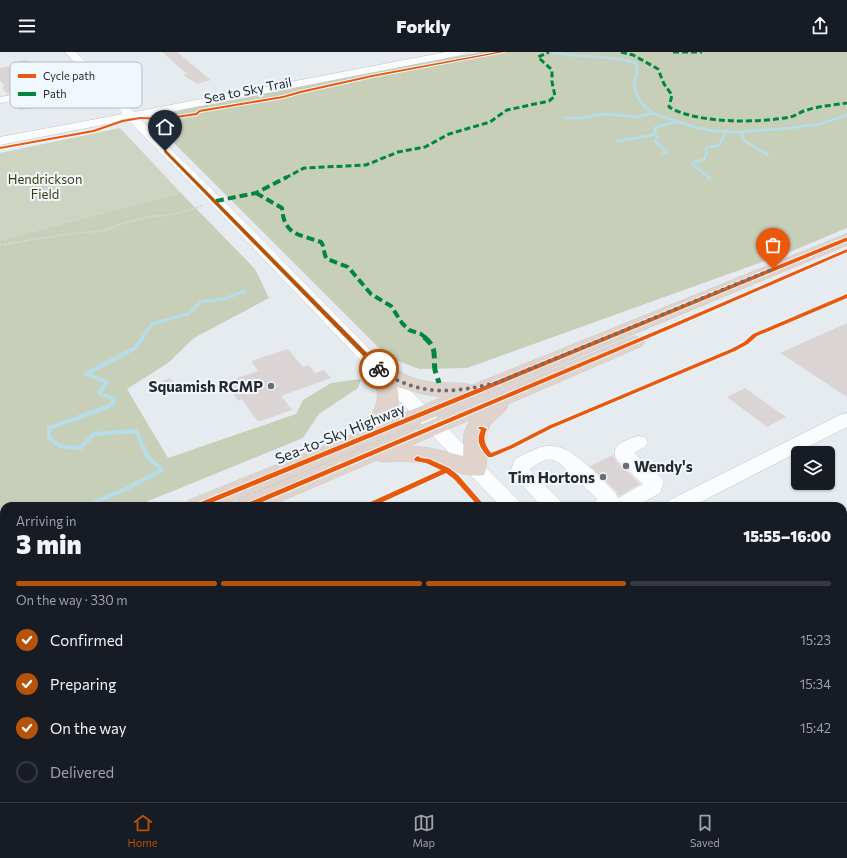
<!DOCTYPE html>
<meta charset="utf-8">
<style>
body{margin:0;font-family:Commissioner,sans-serif;background:#242831;color:#f1f3f6;height:100vh;display:flex;flex-direction:column;font-size:15px;white-space:nowrap}
*{box-sizing:border-box;margin:0}
p{font-size:13px;color:#9ea1a6}
.icon{flex:none;width:22px;height:22px;fill:none;stroke:currentColor;stroke-width:2;stroke-linecap:round;stroke-linejoin:round}
.map{position:relative;flex:1;overflow:hidden}
.drawer{position:absolute;left:0px;top:450px;width:847px;height:300px;display:flex;flex-direction:column;background:#171b24;border-radius:12px 12px 0 0;box-shadow:0 1px 3px #0004}
.drawer>*{flex:none}
.controls{position:absolute;left:791px;top:394px;display:grid;gap:8px}
.controls a{display:grid;place-items:center;width:44px;height:44px;border-radius:6px;background:#171b24;box-shadow:0 1px 3px #0004;font-size:20px}
.pin{position:absolute;display:grid;place-items:center;width:34px;height:34px;color:#fff;margin:-41px -17px;border-radius:50% 50% 50% 0;rotate:-45deg;box-shadow:0 0 4px #0007}
.pin .icon{rotate:45deg}
.courier{position:absolute;display:grid;place-items:center;width:40px;height:40px;margin:-20px;border:3px solid #b45309;border-radius:50%;background:#fff;color:#222;box-shadow:0 1px 5px #0007}
.summary em{font-style:normal;font-weight:800}
.summary div{display:flex;flex-direction:column-reverse}
.summary{display:flex;align-items:center;justify-content:space-between;height:68px;padding:0 16px}
h1{font-size:26px;font-weight:800;line-height:30px}
.bar{display:grid;grid-template-columns:repeat(4,1fr);gap:6px 4px;align-content:center;height:48px;padding:0 16px}
.bar i{height:5px;border-radius:3px;background:#363941}
.bar .current{background:#b45309}
.bar p{grid-column:span 4}
ol{padding:0 16px;list-style:none}
li{display:flex;align-items:center;gap:12px;height:44px}
li p{margin-inline-start:auto}
li .icon{padding:4px;border-radius:50%;background:#b45309;color:#fff;stroke-width:4}
li:last-child{color:#9ea1a6}
li i{width:22px;height:22px;border:2px solid #363941;border-radius:50%}
header{display:flex;justify-content:space-between;align-items:center;height:52px;padding:0 16px;background:#171b24;font-size:18px;font-weight:800}
.dock{display:flex;justify-content:space-around;align-items:center;height:56px;border-top:1px solid #363941;background:#171b24;font-size:11px;color:#9ea1a6}
.dock a{display:grid;justify-items:center;gap:2px}
.dock .current{color:#b45309}
.map>svg:first-child{display:block}
.green{fill:#ced4c2}
.forest{fill:#c8cfb9}
.lines{fill:none;stroke-linecap:round;stroke-linejoin:round}
.stream-far2{stroke:#b6deea;stroke-width:2.5}
.stream-far1{stroke:#b6deea;stroke-width:3}
.stream{stroke:#b6deea;stroke-width:4}
.building{fill:#dbd4d5}
.minor-casing{stroke:#c1c4c8;stroke-width:1}
.highway-casing{stroke:#c7c9cb;stroke-width:1}
.path{stroke:#d5d6d7;stroke-width:2;stroke-dasharray:2.5 1.5;stroke-linecap:butt}
.minor{fill:#fbfcfd;fill-rule:evenodd}
.highway{fill:#e0d3cb;fill-rule:evenodd}
.quiet-far2{stroke:#00873e;stroke-width:3;stroke-dasharray:6 3;stroke-linecap:butt}
.quiet-far1{stroke:#00873e;stroke-width:4;stroke-dasharray:8 4;stroke-linecap:butt}
.quiet{stroke:#00873e;stroke-width:5;stroke-dasharray:10 5;stroke-linecap:butt}
.cycleway-casing{stroke:#f1f7fe;stroke-width:2}
.cycleway{fill:#e8590c;fill-rule:evenodd}
.route{fill:#b45309}
.done{stroke:#6a6e71;stroke-width:4;stroke-dasharray:0 7.2}
.poi-dot{fill:#6a6e71;stroke:#f1f7fe;stroke-width:1.5}
.labels{text-anchor:middle;dominant-baseline:central;stroke-width:4;stroke-linejoin:round;paint-order:stroke}
.far-street-label{font-size:13px;fill:#272a2d;stroke:#f1f7fe}
.far-park-label{font-size:13px;fill:#393e09;stroke:#f1f7fe}
.poi-label{font-size:15px;font-weight:bold;fill:#272a2d;stroke:#f1f7fe;text-anchor:end}
.street-label{font-size:15px;fill:#272a2d;stroke:#f1f7fe}
.key{fill:#f1f7fe;stroke:#b4babf;stroke-width:1}
.key-label{font-size:11px;fill:#272a2d}
</style>
<header><svg class="icon" aria-label="menu" viewBox="0 0 24 24"><path d="M4 6h16M4 12h16M4 18h16"/></svg>Forkly<svg class="icon" aria-label="share" viewBox="0 0 24 24"><path d="M12 15V3M7 8l5-5 5 5M5 13v7h14v-7"/></svg></header>
<div class="map">
<svg width="847" height="750" viewBox="0 0 847 750">
<rect width="100%" height="100%" fill="#e6ebf0"/>
<path class="green" d="M120,76L181,141L0,188V101Z"/>
<path class="forest" d="M481,0H847V176L787,201L467,316L419,317L388,305L170,87L157,71L160,66L189,55Z
M181,141L255,217L269,246L194,286L168,311L127,337L168,406L296,362L303,348L331,331L361,327L358,336L319,362L303,386L136,454H4V507L0,509V188Z"/>
<g class="lines">
<path class="stream-far2" d="M551,0C579,7 608,2 636,11L637,22L634,32L638,46L645,55L657,63L695,75L714,79L740,80L791,76L820,72L847,63
M565,66H579L605,62L636,65L654,61
M741,80L743,88L768,103
M655,81L657,85L655,89L667,100L663,101
M618,89L653,83L656,75L675,70
M710,126L692,112L693,110L704,108L706,104V96L719,93L727,79"/>
<path class="stream-far1" d="M709,125L710,127
M142,286L152,272L188,262L201,250L224,247L245,239"/>
<path class="stream" d="M85,454L124,438L162,418L147,404L136,379L94,382L80,396L60,394L49,386V376L112,353L114,347L99,341L107,330L86,322L135,296L143,285
M0,471H4"/>
</g>
<path class="building" d="M162,0H177L211,28L197,32L183,23L187,22Z
M24,8L46,13L61,12L73,31L7,42L2,35H5L0,28V16L10,14Z
M78,40L83,47L57,53L20,58L13,50Z
M847,271V345L780,301Z
M288,297L303,315L309,313L315,321L324,318L331,326L281,344L292,358L258,370L242,347L238,349L232,340L235,339L228,329L258,319L251,309Z
M169,326L179,334L164,341L155,333Z
M745,336L786,365L767,375L727,345Z
M613,403L616,409L640,432L619,444L616,439L590,414Z"/>
<g class="lines">
<defs>
<path id="minor" d="M65,0H76L134,60L446,0H467L462,3L139,66L221,146L519,449L522,454H500L211,152L128,68L0,93V85L123,62L97,35L0,51V45L92,29Z
M847,361V375L693,454H665L668,449L840,363Z
M638,384L645,385L648,390L645,395L634,401L661,425L664,430L660,441L637,454H593L597,447L559,411C547,403 542,410 531,416L530,418L561,449L564,454H541L510,420L515,407C526,402 537,394 550,394C573,393 599,425 615,440L618,446L643,432L617,408C608,394 627,387 638,384Z
M446,746H479L477,750H444Z
M777,746H807L809,750H779Z"/>
<path id="highway" d="M847,182V193L221,454H186L189,448L353,382L352,380C356,374 360,371 366,367C382,353 378,340 373,321L376,317C392,312 407,326 423,329C439,333 457,329 472,333ZM397,335L423,342L443,345L392,366C399,355 400,347 397,335Z
M635,284L642,286L645,290L642,294L508,352C508,361 493,366 489,375C480,391 491,411 484,423C468,427 446,414 429,412C414,409 398,409 382,410L377,408L270,454H235L238,448ZM470,368L464,381L463,404L430,396L410,394Z
M4,525V546L0,547V526Z
M4,546V568L0,570V548Z"/>
</defs>
<use href="#minor" class="minor-casing"/>
<use href="#highway" class="highway-casing"/>
<path class="path" d="M0,193L47,185L105,178L127,170L149,165L175,162L204,153"/>
<use href="#minor" class="minor"/>
<use href="#highway" class="highway"/>
<path class="quiet-far2" d="M621,0L633,3L658,17L664,32L672,43L669,55C698,72 758,71 790,65C796,64 801,59 807,58C820,54 834,53 847,51
M673,0H702
M285,126L304,116L366,113L398,100L425,95L449,82L490,70L507,58L549,49L555,44L552,30V18L538,5L549,0"/>
<path class="quiet-far1" d="M256,141L282,156C284,183 298,182 321,190C325,195 323,202 327,207L348,215L371,242L391,254L402,271L409,278L421,282L426,286
M216,149L256,141L287,125"/>
<path class="quiet" d="M424,285C438,296 433,303 435,318C436,322 438,327 439,331"/>
<defs>
<path id="cycleway" d="M497,0H504L372,25L301,41L283,46L200,60L197,63L163,68L140,67L123,70L94,80L0,97V95L93,78L122,68L140,65L163,66L196,61L199,58L283,44L300,39L372,23Z
M845,186H847V189L204,454H195L196,452Z
M847,197V200L679,273L253,454H244L245,452L675,271Z
M847,242V246L757,284L748,292L735,299L552,376L513,396L492,405H488C481,397 475,389 481,378L478,376L479,375H483L487,377C482,387 485,393 491,401L509,394L548,374L731,297L744,290L753,282Z
M418,404L421,406L429,407L449,416L458,423L485,454H478L454,427L446,421L374,454H365L366,452L441,418L426,411L415,409L414,407L416,405Z"/>
</defs>
<use href="#cycleway" class="cycleway-casing"/>
<use href="#cycleway" class="cycleway"/>
</g>
<path class="route" d="M165,97L381,315V318H377L164,100Z"/>
<g class="lines">
<path class="done" d="M379,317C384,322 390,325 397,328C431,344 461,339 496,331L773,217"/>
</g>
<g class="poi-dot">
<circle cx="271" cy="334" r="4"/>
<circle cx="626" cy="414" r="4"/>
<circle cx="603" cy="425" r="4"/>
</g>
<g class="labels">
<g class="far-street-label">
<text transform="translate(248 38) rotate(-11)">Sea to Sky Trail</text>
</g>
<g class="far-park-label">
<text x="45" y="127">Hendrickson<tspan x="45" dy="15">Field</tspan></text>
</g>
<g class="poi-label">
<text x="263" y="334">Squamish RCMP</text>
<text x="634" y="414" text-anchor="start">Wendy's</text>
<text x="595" y="425">Tim Hortons</text>
</g>
<g class="street-label">
<text transform="translate(340 381) rotate(-22)">Sea-to-Sky Highway</text>
</g>
</g>
<rect x="10" y="10" width="132" height="46" rx="6" class="key"/>
<rect x="18" y="22" width="18" height="4" fill="#e8590c"/>
<rect x="18" y="40" width="18" height="4" fill="#00873e"/>
<g class="key-label">
<text x="43" y="28">Cycle path</text>
<text x="43" y="46">Path</text>
</g>
</svg>
<div class="controls">
<a><svg class="icon" aria-label="layers" viewBox="0 0 24 24"><path d="M12 4l9 5-9 5-9-5zM3 14l9 5 9-5"/></svg></a>
</div>
<div class="pin" style="left:773px;top:217px;background:#ea580c"><svg class="icon" aria-label="bag" viewBox="0 0 24 24"><path d="M5 8h14l-1 12H6zM9 8a3 3 0 0 1 6 0"/></svg></div>
<div class="pin" style="left:165px;top:99px;background:#1f2937"><svg class="icon" aria-label="home" viewBox="0 0 24 24"><path d="M3 11l9-7 9 7M6 9v11h12V9"/></svg></div>
<div class="courier" style="left:379px;top:317px"><svg class="icon" aria-label="bike" viewBox="0 0 24 24"><circle cx="6" cy="16" r="4"/><circle cx="18" cy="16" r="4"/><path d="M6 16l4-8h5l3 8M10 8l3 8H6M13 5h3"/></svg></div>
<section class="drawer">
<div class="summary"><div><h1>3 min</h1><p>Arriving in</p></div><em>15:55–16:00</em></div>
<div class="bar"><i class="current"></i><i class="current"></i><i class="current"></i><i></i><p>On the way · 330 m</p></div>
<ol>
<li><svg class="icon" aria-label="check" viewBox="0 0 24 24"><path d="M5 12l5 5 9-10"/></svg>Confirmed<p>15:23</p></li>
<li><svg class="icon" aria-label="check" viewBox="0 0 24 24"><path d="M5 12l5 5 9-10"/></svg>Preparing<p>15:34</p></li>
<li><svg class="icon" aria-label="check" viewBox="0 0 24 24"><path d="M5 12l5 5 9-10"/></svg>On the way<p>15:42</p></li>
<li><i></i>Delivered</li>
</ol>
</section>
</div>
<nav class="dock">
<a class="current"><svg class="icon" aria-label="home" viewBox="0 0 24 24"><path d="M3 11l9-7 9 7M6 9v11h12V9"/></svg>Home</a>
<a><svg class="icon" aria-label="map" viewBox="0 0 24 24"><path d="M3 6l6-2 6 2 6-2v14l-6 2-6-2-6 2zM9 4v14M15 6v14"/></svg>Map</a>
<a><svg class="icon" aria-label="saved" viewBox="0 0 24 24"><path d="M7 4h10v16l-5-4-5 4z"/></svg>Saved</a>
</nav>
